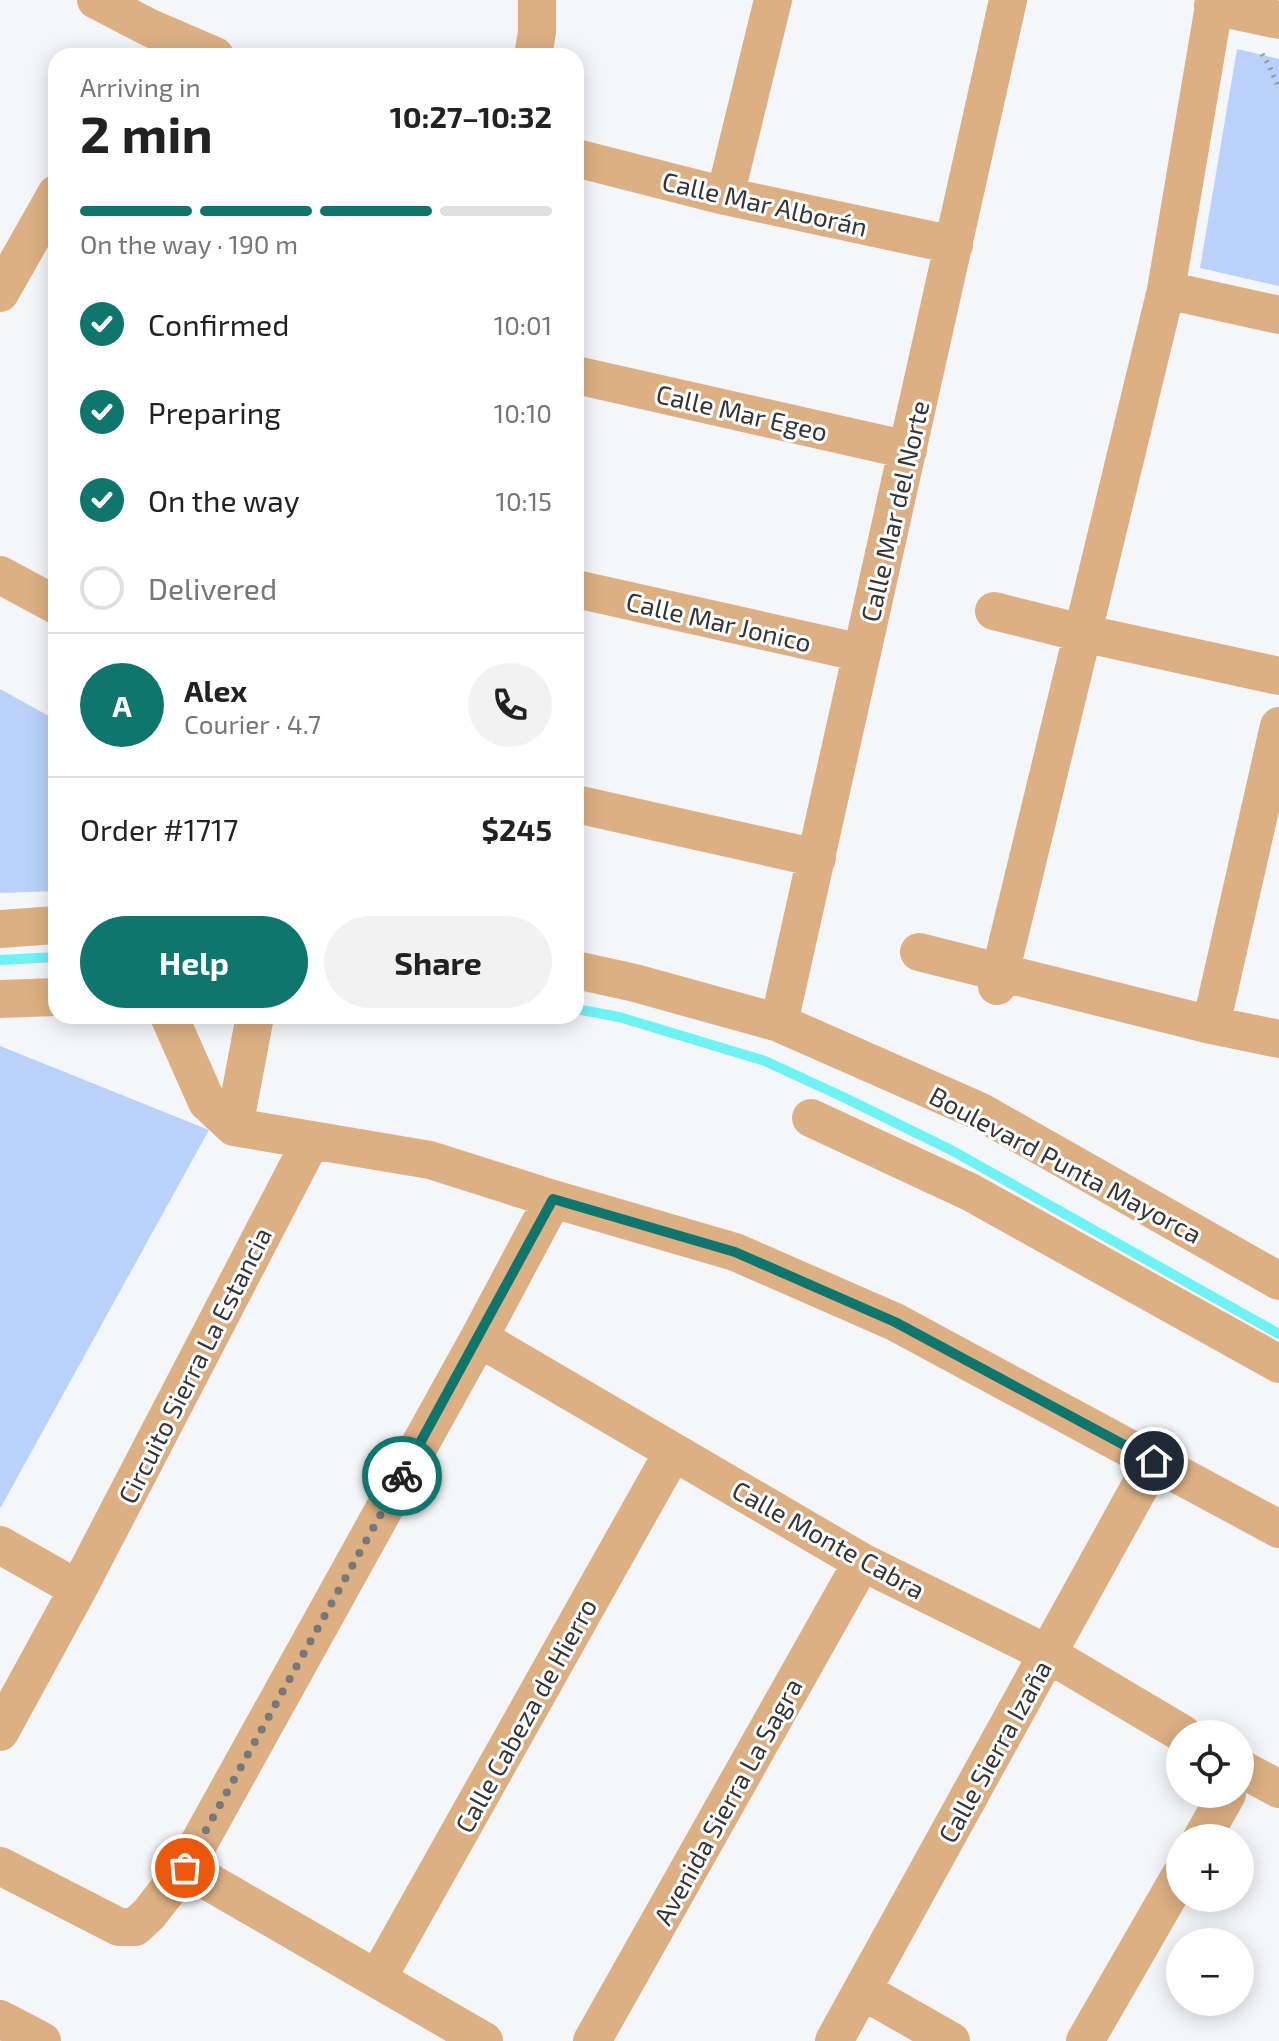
<!DOCTYPE html>
<meta charset="utf-8">
<style>
body{margin:0;font-family:"Exo 2",sans-serif;background:#f2f2f2;color:#222;height:100vh;display:flex;flex-direction:column;font-size:30px;white-space:nowrap}
*{box-sizing:border-box;margin:0}
p{font-size:26px;color:#767676}
.icon{flex:none;width:44px;height:44px;fill:none;stroke:currentColor;stroke-width:2;stroke-linecap:round;stroke-linejoin:round}
.map{position:relative;flex:1;overflow:hidden}
.side{position:absolute;left:48px;top:48px;width:536px;height:976px;display:flex;flex-direction:column;background:#fff;border-radius:24px;box-shadow:0 4px 20px #0003}
.side>*{flex:none}
.tools{position:absolute;left:1166px;top:1720px;display:grid;gap:16px}
.tools a{display:grid;place-items:center;width:88px;height:88px;border-radius:50%;background:#fff;box-shadow:0 4px 20px #0003;font-size:40px}
.pin{position:absolute;display:grid;place-items:center;width:68px;height:68px;color:#fff;margin:-34px;border:4px solid #fff;border-radius:50%;box-shadow:0 2px 8px #0007}
.courier{position:absolute;display:grid;place-items:center;width:80px;height:80px;margin:-40px;border:6px solid #0f766e;border-radius:50%;background:#fff;color:#222;box-shadow:0 2px 10px #0007}
.overview em{font-style:normal;font-weight:700}
.overview div{display:flex;flex-direction:column-reverse}
.overview{display:flex;align-items:center;justify-content:space-between;height:136px;padding:0 32px}
h1{font-size:52px;font-weight:700;line-height:60px}
.bar{display:grid;grid-template-columns:repeat(4,1fr);gap:12px 8px;align-content:center;height:96px;padding:0 32px}
.bar i{height:10px;border-radius:6px;background:#e0e0e0}
.bar .on{background:#0f766e}
.bar p{grid-column:span 4}
.line{display:flex;align-items:center;gap:20px;padding:0 32px;border-top:2px solid #e0e0e0}
.line div{flex:1}
.round{display:grid;place-items:center;flex:none;width:84px;height:84px;border-radius:42px;background:#f2f2f2}
ol{padding:0 32px;list-style:none}
li{display:flex;align-items:center;gap:24px;height:88px}
li p{margin-inline-start:auto}
li .icon{padding:8px;border-radius:50%;background:#0f766e;color:#fff;stroke-width:4}
li:last-child{color:#767676}
li i{width:44px;height:44px;border:4px solid #e0e0e0;border-radius:50%}
.cta{display:flex;gap:16px;margin-top:auto;padding:16px 32px}
.cta a{flex:1;height:92px;border-radius:48px;background:#0f766e;color:#fff;font-size:32px;font-weight:700;line-height:92px;text-align:center}
.cta a+a{background:#f2f2f2;color:#222}
.map>svg:first-child{display:block}
.green{fill:#bad2f9}
.lines{fill:none;stroke-linecap:round;stroke-linejoin:round}
.stream{stroke:#6ef2f4;stroke-width:10}
.path{stroke:#97989a;stroke-width:5;stroke-dasharray:2 6;stroke-linecap:butt}
.minor{stroke:#ddb084;stroke-width:38}
.done{stroke:#77787a;stroke-width:8;stroke-dasharray:0 14.4}
.route{stroke:#0f766e;stroke-width:10}
.labels{text-anchor:middle;dominant-baseline:central;stroke-width:6;stroke-linejoin:round;paint-order:stroke}
.street-label{font-size:26px;fill:#333435;stroke:#fff}
</style>
<div class="map">
<svg width="1279" height="2041" viewBox="0 0 1279 2041">
<rect width="100%" height="100%" fill="#f5f6f9"/>
<path class="green" d="M1237,49L1279,59V286L1200,268Z
M0,689L56,720V891L0,893Z
M0,1046L209,1130L1,1507H0Z"/>
<g class="lines">
<path class="stream" d="M0,960L56,957
M576,1009L619,1017L765,1061L843,1097L951,1150L1279,1334"/>
<path class="path" d="M1262,54L1270,67L1279,89"/>
<path class="minor" d="M96,0L150,28L215,56
M1213,6L1279,20
M533,56L537,32V0
M576,158L725,196L954,245
M725,196L773,0
M1166,290L1279,315
M0,293L56,194
M576,375L908,450
M0,575L56,605
M576,589L862,653
M994,611L1082,633L1279,676
M576,804L817,858
M0,929L56,925
M919,952L1211,1025L1279,1039
M576,970L635,983L779,1023L981,1112L1279,1281
M997,986L1166,290L1215,0
M0,999L56,997
M169,1016L207,1102L234,1127L430,1160L553,1199L735,1252L895,1322L1279,1529
M779,1023L1008,0
M1211,1025L1279,726
M811,1118L970,1192L1279,1364
M234,1127L255,1016
M479,1338L862,1562L1048,1654L1183,1734
M0,1545L78,1589
M0,1732L78,1589L311,1141
M1240,1768L1279,1789
M1202,1838L1227,1794
M0,1866L119,1927H135L149,1914L185,1868L479,1338L553,1199
M185,1868L484,2041
M377,1979L673,1452
M863,1991L951,2041
M0,2019L42,2041
M592,2041L862,1562
M834,2041L1154,1461
M1085,2041L1180,1876"/>
</g>
<g class="lines">
<path class="done" d="M185,1868L402,1476"/>
<path class="route" d="M402,1476L553,1199L735,1252L895,1322L1154,1461"/>
</g>
<g class="labels">
<g class="street-label">
<text transform="translate(765 203) rotate(13)">Calle Mar Alborán</text>
<text transform="translate(742 412) rotate(13)">Calle Mar Egeo</text>
<text transform="translate(894 511) rotate(-77)">Calle Mar del Norte</text>
<text transform="translate(719 621) rotate(13)">Calle Mar Jonico</text>
<text transform="translate(1066 1164) rotate(28)">Boulevard Punta Mayorca</text>
<text transform="translate(194 1365) rotate(-63)">Circuito Sierra La Estancia</text>
<text transform="translate(829 1539) rotate(29)">Calle Monte Cabra</text>
<text transform="translate(525 1715) rotate(-61)">Calle Cabeza de Hierro</text>
<text transform="translate(994 1751) rotate(-61)">Calle Sierra Izaña</text>
<text transform="translate(727 1801) rotate(-61)">Avenida Sierra La Sagra</text>
</g>
</g>
</svg>
<div class="tools">
<a><svg class="icon" aria-label="locate" viewBox="0 0 24 24"><circle cx="12" cy="12" r="6"/><path d="M12 2v4M12 18v4M2 12h4M18 12h4"/></svg></a>
<a>+</a>
<a>−</a>
</div>
<div class="pin" style="left:185px;top:1868px;background:#ea580c"><svg class="icon" aria-label="bag" viewBox="0 0 24 24"><path d="M5 8h14l-1 12H6zM9 8a3 3 0 0 1 6 0"/></svg></div>
<div class="pin" style="left:1154px;top:1461px;background:#1f2937"><svg class="icon" aria-label="home" viewBox="0 0 24 24"><path d="M3 11l9-7 9 7M6 9v11h12V9"/></svg></div>
<div class="courier" style="left:402px;top:1476px"><svg class="icon" aria-label="bike" viewBox="0 0 24 24"><circle cx="6" cy="16" r="4"/><circle cx="18" cy="16" r="4"/><path d="M6 16l4-8h5l3 8M10 8l3 8H6M13 5h3"/></svg></div>
<section class="side">
<div class="overview"><div><h1>2 min</h1><p>Arriving in</p></div><em>10:27–10:32</em></div>
<div class="bar"><i class="on"></i><i class="on"></i><i class="on"></i><i></i><p>On the way · 190 m</p></div>
<ol>
<li><svg class="icon" aria-label="check" viewBox="0 0 24 24"><path d="M5 12l5 5 9-10"/></svg>Confirmed<p>10:01</p></li>
<li><svg class="icon" aria-label="check" viewBox="0 0 24 24"><path d="M5 12l5 5 9-10"/></svg>Preparing<p>10:10</p></li>
<li><svg class="icon" aria-label="check" viewBox="0 0 24 24"><path d="M5 12l5 5 9-10"/></svg>On the way<p>10:15</p></li>
<li><i></i>Delivered</li>
</ol>
<div class="line" style="height:144px"><b class="round" style="background:#0f766e;color:#fff">A</b><div><b>Alex</b><p>Courier · 4.7</p></div><a class="round"><svg class="icon" aria-label="phone" viewBox="0 0 24 24"><path d="M5 4h4l2 5-3 2q2 4 5 5l2-3 5 2v4C11 20 4 13 5 4z"/></svg></a></div>
<div class="line" style="height:104px"><div>Order #1717</div><b>$245</b></div>
<div class="cta"><a>Help</a><a>Share</a></div>
</section>
</div>
